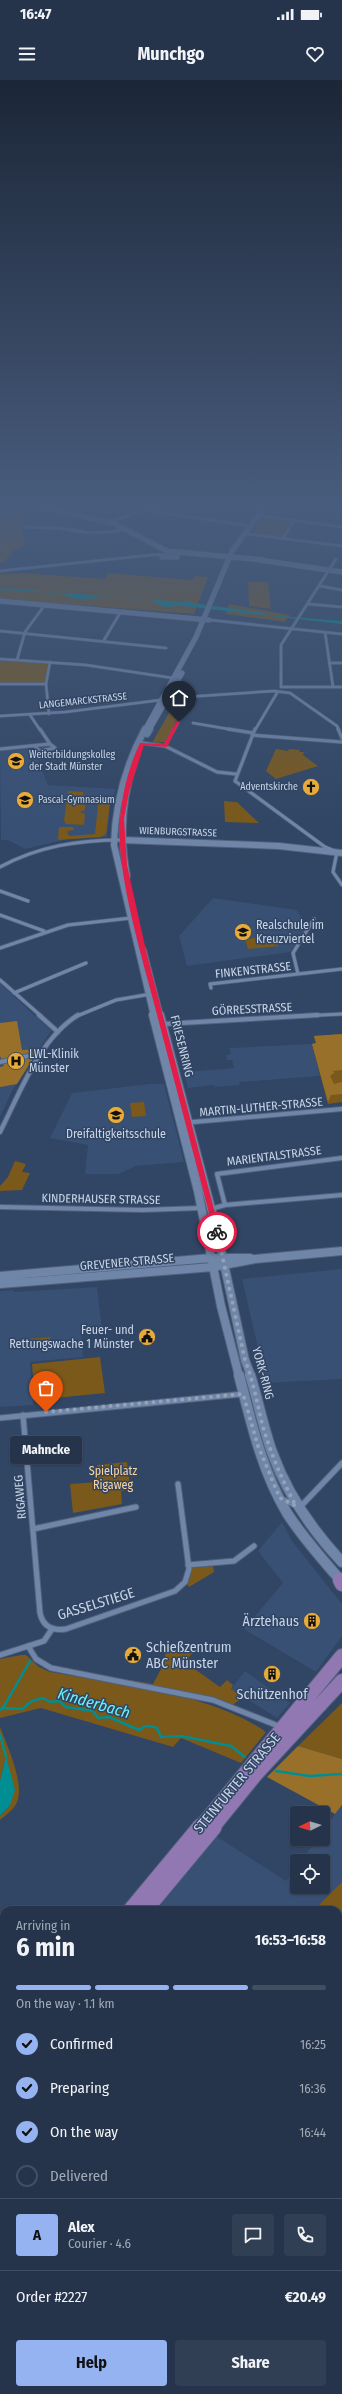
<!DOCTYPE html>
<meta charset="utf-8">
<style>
body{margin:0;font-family:"Fira Sans Condensed",sans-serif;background:#313f55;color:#f1f3f6;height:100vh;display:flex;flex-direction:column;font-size:15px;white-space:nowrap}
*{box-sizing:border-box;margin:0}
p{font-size:13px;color:#a3aab5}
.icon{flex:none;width:22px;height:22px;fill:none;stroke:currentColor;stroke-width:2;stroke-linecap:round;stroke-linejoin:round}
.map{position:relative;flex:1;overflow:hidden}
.details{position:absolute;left:0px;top:1826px;width:342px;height:488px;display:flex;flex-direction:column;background:#25344b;border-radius:12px 12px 0 0;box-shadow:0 1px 3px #0004,0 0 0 1px #424f63}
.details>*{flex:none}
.needle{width:26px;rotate:265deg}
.tools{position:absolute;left:290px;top:1726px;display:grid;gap:8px}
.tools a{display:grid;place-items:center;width:40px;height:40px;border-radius:4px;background:#25344b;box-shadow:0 1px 3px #0004,0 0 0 1px #424f63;font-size:20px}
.pin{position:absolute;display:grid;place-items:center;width:34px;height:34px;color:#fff;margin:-41px -17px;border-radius:50% 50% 50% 0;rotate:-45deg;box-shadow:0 0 4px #0007}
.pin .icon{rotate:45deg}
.courier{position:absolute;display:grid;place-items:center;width:40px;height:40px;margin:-20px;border:3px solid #e11d48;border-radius:50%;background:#fff;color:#222;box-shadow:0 1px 5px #0007}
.bubble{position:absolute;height:28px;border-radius:4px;background:#25344b;box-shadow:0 1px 3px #0004,0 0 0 1px #424f63;font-size:13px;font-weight:700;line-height:28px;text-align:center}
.summary em{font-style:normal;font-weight:700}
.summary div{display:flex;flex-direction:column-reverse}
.summary{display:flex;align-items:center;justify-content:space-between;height:68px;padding:0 16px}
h1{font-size:26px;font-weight:700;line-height:30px}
.bar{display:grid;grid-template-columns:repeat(4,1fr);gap:6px 4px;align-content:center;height:48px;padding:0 16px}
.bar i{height:5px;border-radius:3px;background:#424f63}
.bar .active{background:#95b2f1}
.bar p{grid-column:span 4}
.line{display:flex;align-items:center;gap:10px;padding:0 16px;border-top:1px solid #424f63}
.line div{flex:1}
.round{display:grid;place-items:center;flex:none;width:42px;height:42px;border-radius:4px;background:#313f55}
ol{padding:0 16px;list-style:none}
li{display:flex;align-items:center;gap:12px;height:44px}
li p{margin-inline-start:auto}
li .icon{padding:4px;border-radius:50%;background:#95b2f1;color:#111;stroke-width:4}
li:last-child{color:#a3aab5}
li i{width:22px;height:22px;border:2px solid #424f63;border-radius:50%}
.action{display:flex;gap:8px;margin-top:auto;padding:8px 16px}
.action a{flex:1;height:46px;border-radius:4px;background:#95b2f1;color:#111;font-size:16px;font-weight:700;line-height:46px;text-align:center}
.action a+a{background:#313f55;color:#f1f3f6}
.status{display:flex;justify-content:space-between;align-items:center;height:28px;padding:0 20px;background:#25344b;direction:ltr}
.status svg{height:11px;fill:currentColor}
header{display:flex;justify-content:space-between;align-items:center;height:52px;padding:0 16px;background:#25344b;font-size:18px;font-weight:700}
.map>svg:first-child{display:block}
.built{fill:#385074}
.green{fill:#7a591b}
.forest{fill:#987029}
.water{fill:#008e93}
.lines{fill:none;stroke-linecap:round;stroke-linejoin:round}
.stream{stroke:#008e93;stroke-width:2.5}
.street-far4-casing{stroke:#50617b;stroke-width:3.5}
.street-far3-casing{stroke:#50617b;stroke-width:4.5}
.street-far2-casing{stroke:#50617b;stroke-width:6}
.street-far1-casing{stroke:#50617b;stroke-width:7}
.street-casing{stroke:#50617b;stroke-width:8}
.secondary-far3-casing{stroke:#50617b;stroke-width:6}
.secondary-far2-casing{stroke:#50617b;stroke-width:8}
.secondary-far1-casing{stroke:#50617b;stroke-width:10}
.secondary-casing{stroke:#50617b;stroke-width:12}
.primary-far1-casing{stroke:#50617b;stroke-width:16}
.primary-casing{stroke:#50617b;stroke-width:19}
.street-far4{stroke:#7086a9;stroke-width:2.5}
.street-far3{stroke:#7086a9;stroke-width:3}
.street-far2{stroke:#7086a9;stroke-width:4}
.street-far1{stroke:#7086a9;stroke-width:5}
.street{stroke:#7086a9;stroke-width:6}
.secondary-far3{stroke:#7086a9;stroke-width:5}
.secondary-far2{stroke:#7086a9;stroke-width:6}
.secondary-far1{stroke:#7086a9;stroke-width:8}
.secondary{stroke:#7086a9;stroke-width:10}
.primary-far1{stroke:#9278b3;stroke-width:14}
.primary{stroke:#9278b3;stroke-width:17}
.route{fill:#e11d48}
.done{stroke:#93a3b9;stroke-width:4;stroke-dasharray:0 7.2}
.labels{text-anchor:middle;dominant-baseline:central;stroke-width:3;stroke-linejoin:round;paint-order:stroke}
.far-street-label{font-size:10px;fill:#c8d5e7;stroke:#314564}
.far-poi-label{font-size:10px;fill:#c8d5e7;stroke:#314564;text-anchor:start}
.poi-label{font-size:12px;fill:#c8d5e7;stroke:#314564;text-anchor:start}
.street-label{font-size:12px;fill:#c8d5e7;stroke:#314564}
.park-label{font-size:12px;fill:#f9d6a1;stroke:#314564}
.near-street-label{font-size:14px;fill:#c8d5e7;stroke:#314564}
.near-poi-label{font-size:14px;fill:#c8d5e7;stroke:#314564;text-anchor:end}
.near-water-label{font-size:16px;font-style:italic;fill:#6bf3f8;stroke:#314564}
</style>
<div class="status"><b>16:47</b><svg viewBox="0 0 49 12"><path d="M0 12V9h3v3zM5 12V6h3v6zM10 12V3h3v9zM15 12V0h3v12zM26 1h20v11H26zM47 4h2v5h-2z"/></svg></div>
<header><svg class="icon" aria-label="menu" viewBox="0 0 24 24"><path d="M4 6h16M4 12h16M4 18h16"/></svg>Munchgo<svg class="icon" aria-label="heart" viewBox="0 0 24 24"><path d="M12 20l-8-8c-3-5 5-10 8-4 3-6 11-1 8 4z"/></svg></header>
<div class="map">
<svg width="342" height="2314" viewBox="0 0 342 2314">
<rect width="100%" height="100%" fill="#314564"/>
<path class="built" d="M33,669L48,705L116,709L110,724L107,757L72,758L25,769L8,760H1L0,670Z
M213,818L297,830L307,847L290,872L187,886L179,856Z
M0,903L51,951L12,1011L0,1037Z
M312,964L320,996L239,1002L240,1005L215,1007L214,1005L188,1008L184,993L187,992L234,988L232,980H227L226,975L231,974L229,968Z
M149,1004H164L184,1082L136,1086L119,1094H85L88,1065L50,1058L72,1013Z
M342,1189V1299L266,1303L242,1199Z
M97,1207L102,1249L81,1250L83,1277L30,1282L33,1325L0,1327V1211L13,1210L14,1212Z
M282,1442L292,1461L342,1524V1556L316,1592L244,1549L283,1503L258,1471Z
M245,1591L290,1623L277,1638L231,1609Z
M342,1725V2314H162L161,2310H338V1830H157L216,1756L286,1801L297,1786V1807H323V1781H301L317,1759H323V1750Z
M4,2022V2087L0,2083V2027Z
M0,2139L4,2141V2310H137L138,2314H0Z"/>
<path class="green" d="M15,428L23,431V456L26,465L16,469L5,481L0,483V429Z
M264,436L294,440L283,457L253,453Z
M21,493L105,499L108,493L192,500L195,496L208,497L194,534L0,519V494Z
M248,502H268L271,529L249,526Z
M229,524L290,535L285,542L226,534Z
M0,579L50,582L46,604H0Z
M187,621L165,662L152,663L174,624Z
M276,669L288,671L289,669L300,670L299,672H304L303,675L318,686L276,699L266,691Z
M68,711L83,712V715L86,716L85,730L80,732L85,734L84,745L66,744L64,741Z
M99,716H111L106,754L101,757L58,760L59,747H73L74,750L67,751L69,756L95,754Z
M224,721L237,722L259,743L225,742Z
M275,856L279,866L248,869L245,859Z
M342,954V1022L328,1024L312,964L316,963L314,956Z
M144,1022L146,1036L132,1037L130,1023Z
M15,1081L26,1084L22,1092L30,1093L22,1110L0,1111V1106L8,1097Z
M50,1257L48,1265L28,1267V1259Z
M100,1277L105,1313L35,1320L32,1284Z
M127,1382L130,1406L127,1410L121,1411L122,1424L73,1433L70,1404L97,1402V1385Z
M213,1486L214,1492L189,1507L187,1504L191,1488Z
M167,1569L194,1571L189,1577V1585L220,1607L227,1600L233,1605L231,1609L244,1617L231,1626L135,1604L130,1600L153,1604L161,1589Z
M21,1575H26L39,1587L50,1592C116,1604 211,1613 266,1652L241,1683L181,1658L173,1667L41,1628L0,1638V1579Z
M342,1623V1679L298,1666Z
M0,1647C7,1665 23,1700 18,1719C16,1728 7,1734 0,1740V1736L10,1725L6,1676L0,1701Z
M342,1802V1844L338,1841V1830H323L318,1826Z
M338,1953L342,1956V1997L338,1994Z
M341,2050L342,2156L338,2162V2054Z"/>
<path class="forest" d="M17,941L22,970L39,969L17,1004L0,1007V987L4,986L0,976V943Z
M342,954V990L333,991L334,993L330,996L334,1004L342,1002V1014L331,1015L328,1022L312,964L316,963L314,956Z
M298,1666L342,1679V1725L335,1734L267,1697Z"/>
<path class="water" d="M0,508L183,522L194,521L190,523H193L258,532L268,535L342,541V544L165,524L179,526L164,527L151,520L100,516L88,520L71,518L60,513L0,510Z
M6,1676L15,1710L10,1725L0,1736V1701Z"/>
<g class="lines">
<path class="stream" d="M3,1628L30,1581
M0,1630L3,1628L22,1629L32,1621L43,1618L50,1622L59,1621L66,1627L93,1631L98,1638L109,1637L139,1650C145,1645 150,1645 157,1648L161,1657L181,1656L231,1666L245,1677
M0,1654L6,1677
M276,1691L309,1696L342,1694"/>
<defs>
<path id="street-far4" d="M46,429L64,421
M144,430L250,446
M261,436L342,447
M110,442L149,428L179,421
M24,447L58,448
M80,452L82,451L58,448C82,453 102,455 126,449
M248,454L342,466
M284,457L295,440
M0,491L151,475L180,474
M320,506L342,510
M308,524L342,527
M210,540L342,554
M0,551L166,568
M325,552L333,607
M104,560L120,533
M0,579L86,585L173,598
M17,580L25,552L44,526
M329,583H342
M0,604H46
M281,607V565L336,479
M281,607H342
M174,608L177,613L186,616
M49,634L46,604L50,582
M30,635L40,650
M0,636L65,632L185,617L274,611L290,613L337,646L339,650
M193,643L234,650
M174,650L192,617
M255,650L277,613L276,611"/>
<path id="street-far3" d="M228,649L253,653
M255,649L235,701L325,767L337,772L333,792L342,805
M338,649L342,658
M252,655L342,662
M142,663L165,666L217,692L236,694
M35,666L39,671L55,668L50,664
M165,666L174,649
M0,669L50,664L40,649
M0,787C39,766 78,760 122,760
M0,811L28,821
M0,835L44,851
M0,868L68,845L131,838
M298,894L293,873L314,839
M0,900L41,936
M211,908L210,904L342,889
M14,913L86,883
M77,936L116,920L151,914
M301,936L342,934"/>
<path id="street-far2" d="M39,935L58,952
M164,944L318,935
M0,982L28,976
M182,1043L342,1029
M0,1052C20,1013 39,959 78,935
M225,1125L217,1094L342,1078
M0,1127L143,1130L201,1128
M211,1129L225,1125L342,1115"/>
<path id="street-far1" d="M23,1335L40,1533C43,1547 53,1551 66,1549L175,1511L185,1502L189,1489L178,1404
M0,1338L243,1314
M282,1419L297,1426L303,1424L342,1383
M33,1449L136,1427
M188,1485L234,1481L254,1466
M28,1566L36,1579L51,1588L213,1620L281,1647
M0,1575L44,1561L52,1549"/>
<path id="street" d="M0,2118L4,2122
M151,2310L152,2314"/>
<path id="secondary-far3" d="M13,421L113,443L167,471L264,480
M162,477H177
M259,480L342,492
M0,521L209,540
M145,650L196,557L232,471L269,421
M149,650L182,593"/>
<path id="secondary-far2" d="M145,649C125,686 115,723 114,765L154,936
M147,654L150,649
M122,760L279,766L342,773
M127,796C119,754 122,714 137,674
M143,870L160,936"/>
<path id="secondary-far1" d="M153,935L198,1111L221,1226L239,1296
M160,935L216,1147L245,1280L251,1296
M0,1196L211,1178H250
M0,1204L213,1187L255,1179L342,1171"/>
<path id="secondary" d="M239,1295C251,1342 262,1391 287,1433C303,1458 323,1480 342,1502
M250,1295C258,1320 263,1347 272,1372C287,1414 312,1450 342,1482"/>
<path id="primary-far1" d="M340,1500L342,1504
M200,1748L342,1576
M212,1748L256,1694L342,1601"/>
<path id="primary" d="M132,1830L201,1747
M144,1830L213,1747
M0,1982L4,1978
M0,2008L4,2003"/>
</defs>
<use href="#street-far4" class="street-far4-casing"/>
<use href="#street-far3" class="street-far3-casing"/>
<use href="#street-far2" class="street-far2-casing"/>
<use href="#street-far1" class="street-far1-casing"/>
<use href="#street" class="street-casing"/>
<use href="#secondary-far3" class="secondary-far3-casing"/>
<use href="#secondary-far2" class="secondary-far2-casing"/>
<use href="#secondary-far1" class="secondary-far1-casing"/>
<use href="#secondary" class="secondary-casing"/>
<use href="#primary-far1" class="primary-far1-casing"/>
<use href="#primary" class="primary-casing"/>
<use href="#street-far4" class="street-far4"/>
<use href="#street-far3" class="street-far3"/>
<use href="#street-far2" class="street-far2"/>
<use href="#street-far1" class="street-far1"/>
<use href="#street" class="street"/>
<use href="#secondary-far3" class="secondary-far3"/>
<use href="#secondary-far2" class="secondary-far2"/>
<use href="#secondary-far1" class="secondary-far1"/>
<use href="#secondary" class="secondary"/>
<use href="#primary-far1" class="primary-far1"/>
<use href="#primary" class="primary"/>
</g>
<linearGradient id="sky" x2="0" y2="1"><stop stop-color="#1b2637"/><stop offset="0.57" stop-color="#485c7d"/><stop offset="1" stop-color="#485c7d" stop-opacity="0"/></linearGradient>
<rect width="342" height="745" fill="url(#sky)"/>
<path class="route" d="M180,641L167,667L144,665L129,712L124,739L127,785L147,875L220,1152L217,1154L214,1152C193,1072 172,992 151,912C138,863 116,788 120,739C122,714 129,686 140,663L164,664L176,642Z"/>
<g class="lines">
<path class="done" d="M46,1332L243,1314L258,1366L276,1409L280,1418L296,1426C282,1400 270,1372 262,1343C257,1322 253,1301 245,1280L217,1152"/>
</g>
<defs>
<symbol id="school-disc" viewBox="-11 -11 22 22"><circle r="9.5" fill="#e9ab38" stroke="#314564"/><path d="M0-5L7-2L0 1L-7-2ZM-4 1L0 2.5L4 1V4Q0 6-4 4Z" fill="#111"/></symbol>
<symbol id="church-disc" viewBox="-11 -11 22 22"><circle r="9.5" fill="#e9ab38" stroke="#314564"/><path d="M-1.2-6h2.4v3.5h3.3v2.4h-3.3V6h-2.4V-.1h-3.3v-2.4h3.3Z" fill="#111"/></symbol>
<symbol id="hospital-disc" viewBox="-11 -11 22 22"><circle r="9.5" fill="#e9ab38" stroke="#314564"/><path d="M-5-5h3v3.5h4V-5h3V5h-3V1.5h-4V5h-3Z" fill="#111"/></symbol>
<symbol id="civic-disc" viewBox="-11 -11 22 22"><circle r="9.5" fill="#e9ab38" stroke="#314564"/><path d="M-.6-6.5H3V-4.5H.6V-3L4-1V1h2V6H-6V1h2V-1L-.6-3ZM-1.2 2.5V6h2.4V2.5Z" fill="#111"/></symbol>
<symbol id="building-disc" viewBox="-11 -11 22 22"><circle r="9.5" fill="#e9ab38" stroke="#314564"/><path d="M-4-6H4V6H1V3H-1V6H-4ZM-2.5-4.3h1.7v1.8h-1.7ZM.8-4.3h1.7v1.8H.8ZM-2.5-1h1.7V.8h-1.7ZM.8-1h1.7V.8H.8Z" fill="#111"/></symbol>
</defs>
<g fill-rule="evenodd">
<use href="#school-disc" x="6" y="671" width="20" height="20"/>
<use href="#church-disc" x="301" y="697" width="20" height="20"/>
<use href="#school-disc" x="15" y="710" width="20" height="20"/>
<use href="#school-disc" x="233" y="842" width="20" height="20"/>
<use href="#hospital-disc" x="6" y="971" width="20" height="20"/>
<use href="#school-disc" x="106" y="1025" width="20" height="20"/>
<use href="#civic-disc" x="137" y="1247" width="20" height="20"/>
<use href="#building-disc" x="302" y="1531" width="20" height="20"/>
<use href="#civic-disc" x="123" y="1565" width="20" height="20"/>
<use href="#building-disc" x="262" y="1584" width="20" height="20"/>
</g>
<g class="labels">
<g class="far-street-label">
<text transform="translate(83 621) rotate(-6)">LANGEMARCKSTRASSE</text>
<text transform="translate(178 752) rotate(2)">WIENBURGSTRASSE</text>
</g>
<g class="far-poi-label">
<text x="29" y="675">Weiterbildungskolleg<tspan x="29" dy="12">der Stadt Münster</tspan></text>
<text x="298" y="707" text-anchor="end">Adventskirche</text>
<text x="38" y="720">Pascal-Gymnasium</text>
</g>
<g class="poi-label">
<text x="256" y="845">Realschule im<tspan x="256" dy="14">Kreuzviertel</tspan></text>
<text x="29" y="974">LWL-Klinik<tspan x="29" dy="14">Münster</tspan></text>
<text x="116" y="1054" text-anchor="middle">Dreifaltigkeitsschule</text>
<text x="134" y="1250" text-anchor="end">Feuer- und<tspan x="134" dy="14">Rettungswache 1 Münster</tspan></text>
</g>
<g class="street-label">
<text transform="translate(253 890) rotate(-6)">FINKENSTRASSE</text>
<text transform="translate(252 929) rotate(-3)">GÖRRESSTRASSE</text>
<text transform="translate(182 966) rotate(76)">FRIESENRING</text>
<text transform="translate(261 1027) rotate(-5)">MARTIN-LUTHER-STRASSE</text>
<text transform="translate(274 1076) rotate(-7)">MARIENTALSTRASSE</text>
<text transform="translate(101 1119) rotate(1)">KINDERHAUSER STRASSE</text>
<text transform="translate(127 1182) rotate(-5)">GREVENER STRASSE</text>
<text transform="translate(263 1293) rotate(75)">YORK-RING</text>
<text transform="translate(20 1417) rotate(-95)">RIGAWEG</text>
</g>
<g class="park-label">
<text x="113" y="1391">Spielplatz<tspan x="113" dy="14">Rigaweg</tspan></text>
</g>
<g class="near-street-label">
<text transform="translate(96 1524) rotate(-17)">GASSELSTIEGE</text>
<text transform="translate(237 1703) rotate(-50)">STEINFURTER STRASSE</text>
</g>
<g class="near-poi-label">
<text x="299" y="1541">Ärztehaus</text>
<text x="146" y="1567" text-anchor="start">Schießzentrum<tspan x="146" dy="16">ABC Münster</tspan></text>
<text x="272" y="1614" text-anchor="middle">Schützenhof</text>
</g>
<g class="near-water-label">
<text transform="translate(94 1623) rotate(16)">Kinderbach</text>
</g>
</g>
</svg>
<div class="tools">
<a><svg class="needle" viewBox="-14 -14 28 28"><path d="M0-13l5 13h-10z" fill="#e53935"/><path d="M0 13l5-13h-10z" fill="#a3aab5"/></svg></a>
<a><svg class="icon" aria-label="locate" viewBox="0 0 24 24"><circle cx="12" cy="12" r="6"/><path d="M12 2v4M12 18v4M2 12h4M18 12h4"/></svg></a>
</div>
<div class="pin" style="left:46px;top:1332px;background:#ea580c"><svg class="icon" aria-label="bag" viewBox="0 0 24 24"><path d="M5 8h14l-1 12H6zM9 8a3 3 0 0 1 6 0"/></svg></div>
<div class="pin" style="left:179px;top:642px;background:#1f2937"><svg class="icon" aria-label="home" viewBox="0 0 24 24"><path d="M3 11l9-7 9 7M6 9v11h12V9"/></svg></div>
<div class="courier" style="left:217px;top:1152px"><svg class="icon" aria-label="bike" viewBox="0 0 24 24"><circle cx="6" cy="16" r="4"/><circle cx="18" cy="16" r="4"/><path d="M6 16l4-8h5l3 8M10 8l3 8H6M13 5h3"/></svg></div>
<div class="bubble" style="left:10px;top:1356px;width:72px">Mahncke</div>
<section class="details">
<div class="summary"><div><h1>6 min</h1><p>Arriving in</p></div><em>16:53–16:58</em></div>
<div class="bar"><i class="active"></i><i class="active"></i><i class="active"></i><i></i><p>On the way · 1.1 km</p></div>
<ol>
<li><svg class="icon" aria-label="check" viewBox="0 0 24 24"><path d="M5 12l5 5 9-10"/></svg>Confirmed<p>16:25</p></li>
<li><svg class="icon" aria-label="check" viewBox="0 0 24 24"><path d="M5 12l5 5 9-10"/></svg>Preparing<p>16:36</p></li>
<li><svg class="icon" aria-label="check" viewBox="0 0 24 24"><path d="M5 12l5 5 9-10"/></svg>On the way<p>16:44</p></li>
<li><i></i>Delivered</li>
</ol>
<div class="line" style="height:72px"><b class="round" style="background:#95b2f1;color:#111">A</b><div><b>Alex</b><p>Courier · 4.6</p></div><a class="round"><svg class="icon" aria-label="chat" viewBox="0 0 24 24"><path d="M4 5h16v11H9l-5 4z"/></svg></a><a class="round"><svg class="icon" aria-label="phone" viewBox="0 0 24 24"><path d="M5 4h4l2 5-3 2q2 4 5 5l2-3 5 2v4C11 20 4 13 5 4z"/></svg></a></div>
<div class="line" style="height:52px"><div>Order #2227</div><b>€20.49</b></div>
<div class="action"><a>Help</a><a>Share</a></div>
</section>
</div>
